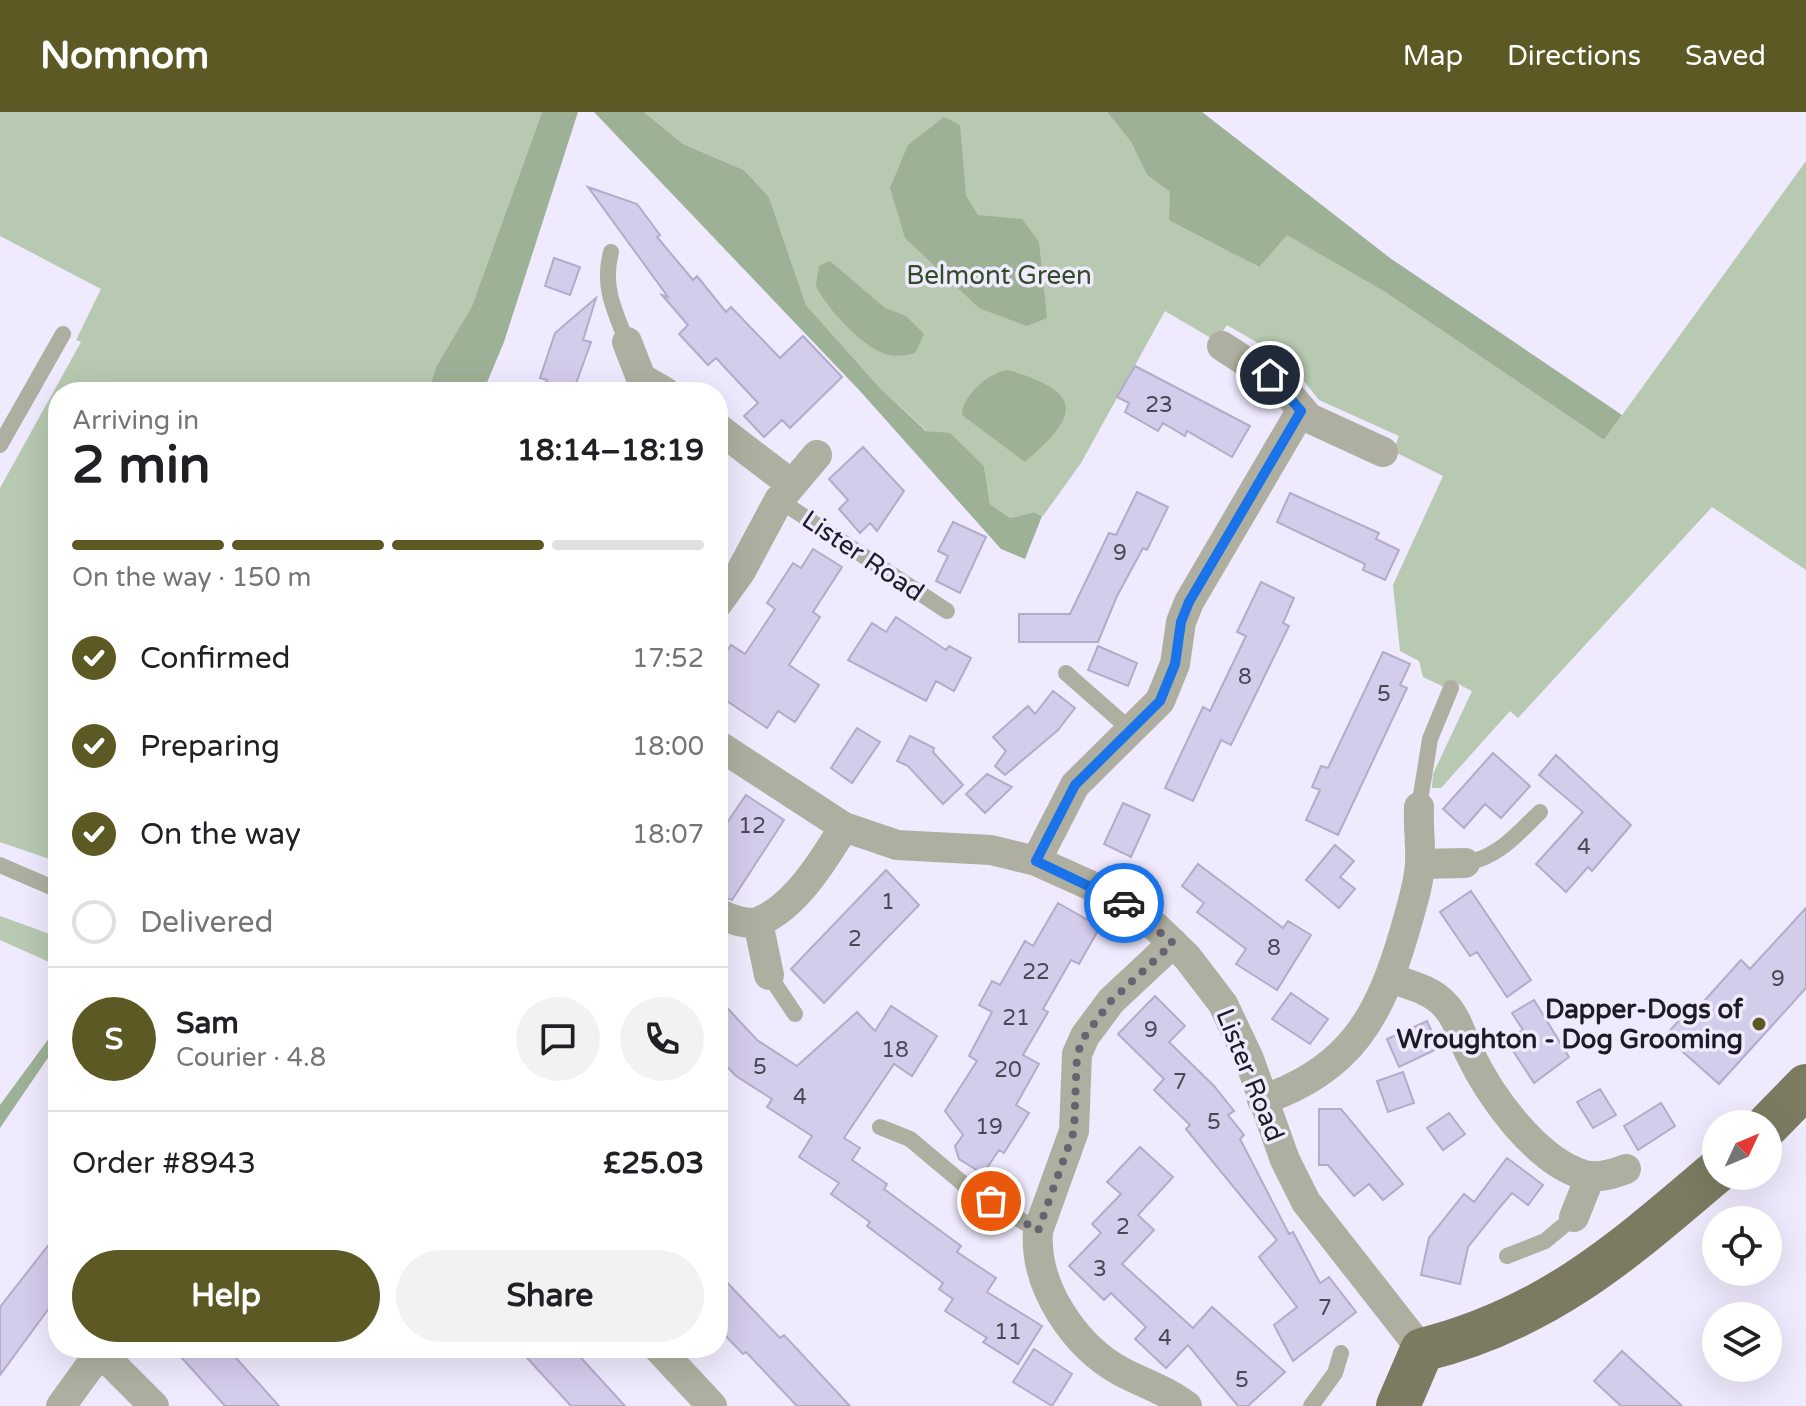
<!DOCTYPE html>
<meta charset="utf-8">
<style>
body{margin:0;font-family:"Varela Round",sans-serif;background:#f2f2f2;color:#202124;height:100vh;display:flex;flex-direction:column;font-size:30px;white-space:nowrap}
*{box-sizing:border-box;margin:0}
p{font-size:26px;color:#757577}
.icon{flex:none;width:44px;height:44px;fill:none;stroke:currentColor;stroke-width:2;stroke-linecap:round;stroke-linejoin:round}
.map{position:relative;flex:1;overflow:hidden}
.side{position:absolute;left:48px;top:270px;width:680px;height:976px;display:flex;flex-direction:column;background:#fff;border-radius:32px;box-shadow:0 8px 32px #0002}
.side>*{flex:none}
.needle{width:52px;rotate:46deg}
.buttons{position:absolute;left:1702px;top:998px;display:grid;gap:16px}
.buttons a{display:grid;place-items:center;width:80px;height:80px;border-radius:50%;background:#fff;box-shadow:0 8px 32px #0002;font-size:40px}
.pin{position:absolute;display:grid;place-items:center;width:68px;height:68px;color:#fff;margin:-34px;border:4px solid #fff;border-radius:50%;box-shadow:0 2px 8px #0007}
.courier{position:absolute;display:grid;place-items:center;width:80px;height:80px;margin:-40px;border:6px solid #1a73e8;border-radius:50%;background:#fff;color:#222;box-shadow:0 2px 10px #0007}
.summary em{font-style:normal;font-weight:700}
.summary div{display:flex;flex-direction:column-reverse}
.summary{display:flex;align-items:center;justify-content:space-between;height:136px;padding:0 24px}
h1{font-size:52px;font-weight:700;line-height:60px}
.bar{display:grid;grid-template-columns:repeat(4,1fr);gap:12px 8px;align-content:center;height:96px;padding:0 24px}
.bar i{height:10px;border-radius:6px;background:#e0e0e0}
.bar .selected{background:#5d5925}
.bar p{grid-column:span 4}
.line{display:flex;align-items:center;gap:20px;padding:0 24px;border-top:2px solid #e0e0e0}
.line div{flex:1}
.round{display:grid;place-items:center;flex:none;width:84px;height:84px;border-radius:42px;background:#f2f2f2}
ol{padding:0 24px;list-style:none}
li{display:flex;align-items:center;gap:24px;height:88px}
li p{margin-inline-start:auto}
li .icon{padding:8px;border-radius:50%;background:#5d5925;color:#fff;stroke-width:4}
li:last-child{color:#757577}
li i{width:44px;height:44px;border:4px solid #e0e0e0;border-radius:50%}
.action{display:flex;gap:16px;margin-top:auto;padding:16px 24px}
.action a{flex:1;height:92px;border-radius:48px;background:#5d5925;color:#fff;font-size:32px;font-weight:700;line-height:92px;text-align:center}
.action a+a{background:#f2f2f2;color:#202124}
header{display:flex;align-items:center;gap:48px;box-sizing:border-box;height:112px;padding:0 40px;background:#5d5925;color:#fff}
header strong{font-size:38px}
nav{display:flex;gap:44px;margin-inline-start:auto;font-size:28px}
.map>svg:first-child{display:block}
.green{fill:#b7c9b1}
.forest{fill:#9db196}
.building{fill:#d4cceb;stroke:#b3abca;stroke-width:2}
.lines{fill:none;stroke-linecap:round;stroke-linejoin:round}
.service{stroke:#afafa1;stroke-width:16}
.minor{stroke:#afafa1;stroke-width:30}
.primary{stroke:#7c7b62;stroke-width:44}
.done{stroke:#676371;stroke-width:8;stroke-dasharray:0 14.4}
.route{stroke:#1a73e8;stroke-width:10}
.poi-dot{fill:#5d5925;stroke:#efeafd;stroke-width:3}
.labels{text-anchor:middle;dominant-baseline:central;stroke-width:7;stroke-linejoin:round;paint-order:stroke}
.number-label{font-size:22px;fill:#4c4757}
.park-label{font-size:26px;fill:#304d25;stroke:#efeafd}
.street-label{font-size:26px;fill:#1e1b26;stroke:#efeafd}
.poi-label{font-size:26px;font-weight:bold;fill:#1e1b26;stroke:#efeafd;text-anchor:end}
</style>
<header>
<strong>Nomnom</strong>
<nav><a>Map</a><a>Directions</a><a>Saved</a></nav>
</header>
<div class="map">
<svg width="1806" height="1294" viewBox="0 0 1806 1294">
<rect width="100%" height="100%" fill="#efeafd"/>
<path class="green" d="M0,0H542L472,194L436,255L428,280H58V750L0,730V376L81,230L76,228L101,177L0,124Z
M644,0H1107L1131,30L1147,63L1170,80L1218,132L1258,155L1286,122L1385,180L1604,328L1806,49V458L1712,395L1518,606L1510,599L1441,676H1432L1433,662L1472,579L1450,568L1446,576L1423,565L1419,549L1400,539L1393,473L1443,364L1393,339L1399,324L1319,288L1287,248L1227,213L1216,229L1165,199L1081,351L1043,404L1034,400L1010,406L990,392L984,354L950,322L927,319L880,276L806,193L769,85L744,58L683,32Z
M0,804L58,825V854L0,828Z"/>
<path class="forest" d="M542,0H578L504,230L483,280H428L436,255L472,194Z
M594,0H644L683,32L744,58L769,85L806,193L880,276L926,319L950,321L984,354L990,392L1010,406L1034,400L1042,404L1025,447L1001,437L860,279Z
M1107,0H1202L1390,146L1622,303L1604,328L1385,180L1287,123L1259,155L1169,108L1170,80L1147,63L1131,30Z
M944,5L960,13L966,84L978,103L1022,107L1039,130L1047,206L1027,214L979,196L905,126L890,76L908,33Z
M830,149L885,196L906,204L924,222L915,241C907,243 897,245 889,243C865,238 826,196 816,174L819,154Z
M1008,258C1083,280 1081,302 1025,350L962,303C962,284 989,260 1008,258Z
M58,914V931L0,1016V993Z"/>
<path class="building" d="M588,75L637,92L660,123L657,125L693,168L697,164L726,200L731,195L780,246L803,224L842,265L790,316L782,308L764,325L744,304L758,291L716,246L708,253L679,222L688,213L662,183L668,185Z
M554,146L580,155L570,183L545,174Z
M596,186L583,228L591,230L573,280H542L547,268L540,266L555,221Z
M1135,254L1250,314L1232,345L1187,319L1185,324L1163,311L1158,319L1125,300L1129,291L1117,285Z
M863,335L904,379L877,419L870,411L860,421L839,397L848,388L829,367Z
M1137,380L1168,395L1147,438L1143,436L1117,484L1098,530H1019V502H1070L1109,421L1116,423Z
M1290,381L1379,421L1376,427L1399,438L1385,468L1363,458L1365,452L1277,410Z
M953,410L986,425L960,481L936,469L948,444L938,439Z
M813,437L842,455L813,500L820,505L789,553L819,573L795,610L778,599L767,616L718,583V553L731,533L745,542L775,497L767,491L793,451L801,456Z
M1261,470L1294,486L1283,511L1289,514L1231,633L1221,628L1193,689L1165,676L1203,595L1210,599L1246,524L1237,520Z
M896,505L946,538L949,534L971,546L954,579L936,569L926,589L848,548L872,511L886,520Z
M1098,534L1137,551L1128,574L1088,558Z
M1383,540L1410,552L1400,573L1407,576L1338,723L1306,708L1320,678L1312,675L1321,654L1328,656Z
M1053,579L1075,596L1058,618L1005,663L995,654L1006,639L993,625L1028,594L1035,602Z
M857,616L880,630L852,671L831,656Z
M910,624L934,636L933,640L963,673L943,692L908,654L897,649Z
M1493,641L1530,674L1501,706L1485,692L1464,716L1443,697Z
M1556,643L1631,713L1592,759L1588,755L1566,780L1536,752L1583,700L1539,663Z
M987,662L1012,675L985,701L966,682Z
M746,683L784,708L732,788L718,783V724Z
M1123,691L1150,703L1131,745L1104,732Z
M1335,733L1354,749L1340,765L1355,777L1339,796L1306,768Z
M1198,752L1283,816L1288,809L1311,823L1277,878L1236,852L1246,837L1197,800L1204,791L1182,774Z
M886,758L919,793L824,891L791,857Z
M1471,779L1531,868L1507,885L1477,840L1470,844L1440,800Z
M1058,791L1100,815L1079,852L1071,848L1043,897L1048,900L1023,943L1039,952L1016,993L1029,1001L1004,1041L999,1038L983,1062L959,1047L955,1034L963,1023L945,999L977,949L969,944L992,900L979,893L992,869L1000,873L1025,829L1033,834Z
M1806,796V876L1719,972L1665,924L1692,894L1696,898L1741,848L1750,857Z
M1291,881L1328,907L1310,932L1272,907Z
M1155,884L1185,914L1169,930L1214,974L1234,999L1228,1003L1244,1023L1240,1027L1289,1122L1293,1120L1320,1171L1329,1165L1356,1200L1293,1249L1274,1213L1297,1195L1259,1145L1277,1128L1186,1017L1190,1013L1154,978L1164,967L1118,922Z
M718,886L757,928L797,954L857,900L875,919L891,894L937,924L912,964L894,952L844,1026L860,1036L852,1048L887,1072L884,1077L961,1134L957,1140L996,1166L987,1180L1042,1214L1018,1252L983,1230L987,1226L945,1199L953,1187L939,1177L943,1171L867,1114L870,1110L831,1082L839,1071L799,1045L812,1024L767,995L772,987L736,964L718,945Z
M1534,888L1569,945L1534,971L1506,928L1523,918L1512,901Z
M1427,909L1439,936L1399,955L1387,927Z
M1403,960L1414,991L1388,1000L1377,969Z
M1600,977L1616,1003L1593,1016L1577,990Z
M1661,991L1675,1014L1638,1038L1624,1014Z
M1319,997H1341L1403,1072L1383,1088L1369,1072L1354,1084L1328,1053H1319Z
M1449,1001L1465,1022L1443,1038L1427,1016Z
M1140,1035L1173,1065L1138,1103L1154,1118L1122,1152L1193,1216L1212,1195L1285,1260L1248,1294H1238L1188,1233L1166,1256L1135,1227L1146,1215L1111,1181L1104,1188L1069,1154L1101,1121L1092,1112L1121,1082L1107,1070Z
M1507,1046L1543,1073L1528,1093L1512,1081L1500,1095L1468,1135L1460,1172L1421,1163L1429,1126L1464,1082L1474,1090Z
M58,1121V1184L0,1263V1195Z
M718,1161L780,1226L784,1223L850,1294H797L746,1240L743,1242L718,1216Z
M173,1236H227L279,1294H225Z
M518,1236H572L625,1294H571Z
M1034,1237L1072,1262L1052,1294L1013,1270Z
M1622,1239L1682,1294H1621L1594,1269Z"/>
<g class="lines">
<path class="service" d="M611,140C602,174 614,198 627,230
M0,333L63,222
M779,388L947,499
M1066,561L1133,620
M1419,695L1430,627L1451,576
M1465,751C1498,746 1517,722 1540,700
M0,753L51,775
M769,863L795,902
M880,1015L910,1027L966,1074L1038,1119
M1507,1144L1545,1129L1574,1105
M1311,1294L1335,1261L1341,1241"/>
<path class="minor" d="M627,230L641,266L665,280
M1222,234L1280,272L1309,306L1383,340
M718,316L791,372
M718,491L741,459L779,388L817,343
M718,633L844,715L897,733L991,738L1036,749L1103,779L1156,815L1187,845L1223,892L1249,947L1285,1048L1306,1090L1422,1238
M1036,749L1075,673L1160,589L1175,552L1181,510L1189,490L1301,299
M1420,752L1465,751
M718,801C729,807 748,814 760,809C796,794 825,746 844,715
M758,810L769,863
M1173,831L1111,889L1085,924L1077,942L1074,1019L1038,1119C1034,1174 1074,1234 1122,1260C1145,1272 1166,1278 1187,1294
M1390,866C1409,873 1430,877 1444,892C1458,906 1461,924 1469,940C1489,983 1536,1049 1584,1063C1598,1067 1613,1062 1626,1057
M1262,988C1351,958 1380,904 1405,818C1411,796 1419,773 1420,751C1421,733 1418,714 1419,695
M1574,1105L1586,1075L1584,1063
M658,1236L712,1294
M100,1240L154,1294
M61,1294L103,1236"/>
<path class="primary" d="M1768,1013L1806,974
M1398,1294L1422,1238C1546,1207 1621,1141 1716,1060"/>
</g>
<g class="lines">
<path class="done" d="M991,1089L1038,1119L1074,1019L1077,942L1085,924L1111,889L1173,831L1124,791"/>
<path class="route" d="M1124,791L1036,749L1075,673L1160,589L1175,552L1181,510L1189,490L1301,299L1270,263"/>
</g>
<circle class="poi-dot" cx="1759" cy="912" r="8"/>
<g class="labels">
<g class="number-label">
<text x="1159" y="293">23</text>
<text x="1120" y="441">9</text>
<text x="1245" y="565">8</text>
<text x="1384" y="582">5</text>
<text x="752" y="714">12</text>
<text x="1584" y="735">4</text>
<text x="888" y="790">1</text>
<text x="855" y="827">2</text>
<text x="1274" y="836">8</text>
<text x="1036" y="860">22</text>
<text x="1778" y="867">9</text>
<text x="1016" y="906">21</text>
<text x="1151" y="918">9</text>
<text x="895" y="938">18</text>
<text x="760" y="955">5</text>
<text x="1008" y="958">20</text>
<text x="1180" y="970">7</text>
<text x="800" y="985">4</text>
<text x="1214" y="1010">5</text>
<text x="989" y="1015">19</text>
<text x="1123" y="1115">2</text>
<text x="1100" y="1157">3</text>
<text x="1325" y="1196">7</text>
<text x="1008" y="1220">11</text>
<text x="1165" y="1226">4</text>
<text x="1242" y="1268">5</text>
</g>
<g class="park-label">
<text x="999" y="163">Belmont Green</text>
</g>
<g class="street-label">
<text transform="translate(863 444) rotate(34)">Lister Road</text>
<text transform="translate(1250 963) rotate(68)">Lister Road</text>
</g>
<g class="poi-label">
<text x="1743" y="897">Dapper-Dogs of<tspan x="1743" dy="30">Wroughton - Dog Grooming</tspan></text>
</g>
</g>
</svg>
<div class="buttons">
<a><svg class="needle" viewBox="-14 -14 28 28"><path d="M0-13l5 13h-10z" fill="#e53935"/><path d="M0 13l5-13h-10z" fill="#757577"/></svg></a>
<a><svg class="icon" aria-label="locate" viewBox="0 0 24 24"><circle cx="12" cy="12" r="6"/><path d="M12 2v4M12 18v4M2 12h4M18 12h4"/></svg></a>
<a><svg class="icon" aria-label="layers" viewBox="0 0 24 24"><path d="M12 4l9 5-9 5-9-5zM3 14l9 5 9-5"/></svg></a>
</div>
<div class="pin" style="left:991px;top:1089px;background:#ea580c"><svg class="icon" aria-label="bag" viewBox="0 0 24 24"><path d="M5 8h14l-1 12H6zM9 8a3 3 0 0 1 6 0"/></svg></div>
<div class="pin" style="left:1270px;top:263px;background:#1f2937"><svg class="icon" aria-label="home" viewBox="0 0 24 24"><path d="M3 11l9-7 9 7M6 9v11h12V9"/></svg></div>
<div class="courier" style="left:1124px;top:791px"><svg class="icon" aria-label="car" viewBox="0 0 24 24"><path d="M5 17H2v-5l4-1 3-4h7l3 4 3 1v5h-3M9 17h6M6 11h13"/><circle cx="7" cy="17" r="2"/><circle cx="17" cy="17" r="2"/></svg></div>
<section class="side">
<div class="summary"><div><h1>2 min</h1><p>Arriving in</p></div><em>18:14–18:19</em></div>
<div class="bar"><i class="selected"></i><i class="selected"></i><i class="selected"></i><i></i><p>On the way · 150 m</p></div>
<ol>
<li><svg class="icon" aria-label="check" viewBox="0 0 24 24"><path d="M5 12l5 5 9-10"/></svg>Confirmed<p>17:52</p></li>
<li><svg class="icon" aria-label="check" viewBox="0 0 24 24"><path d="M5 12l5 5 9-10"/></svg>Preparing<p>18:00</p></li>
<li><svg class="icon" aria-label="check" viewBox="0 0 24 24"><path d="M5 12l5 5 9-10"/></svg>On the way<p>18:07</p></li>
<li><i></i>Delivered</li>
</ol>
<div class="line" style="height:144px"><b class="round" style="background:#5d5925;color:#fff">S</b><div><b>Sam</b><p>Courier · 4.8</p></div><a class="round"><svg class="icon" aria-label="chat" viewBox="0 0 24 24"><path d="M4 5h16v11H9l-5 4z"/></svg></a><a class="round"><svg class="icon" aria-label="phone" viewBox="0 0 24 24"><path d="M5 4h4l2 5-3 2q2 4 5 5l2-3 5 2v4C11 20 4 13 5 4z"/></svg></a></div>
<div class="line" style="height:104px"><div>Order #8943</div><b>£25.03</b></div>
<div class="action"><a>Help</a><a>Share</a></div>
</section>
</div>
